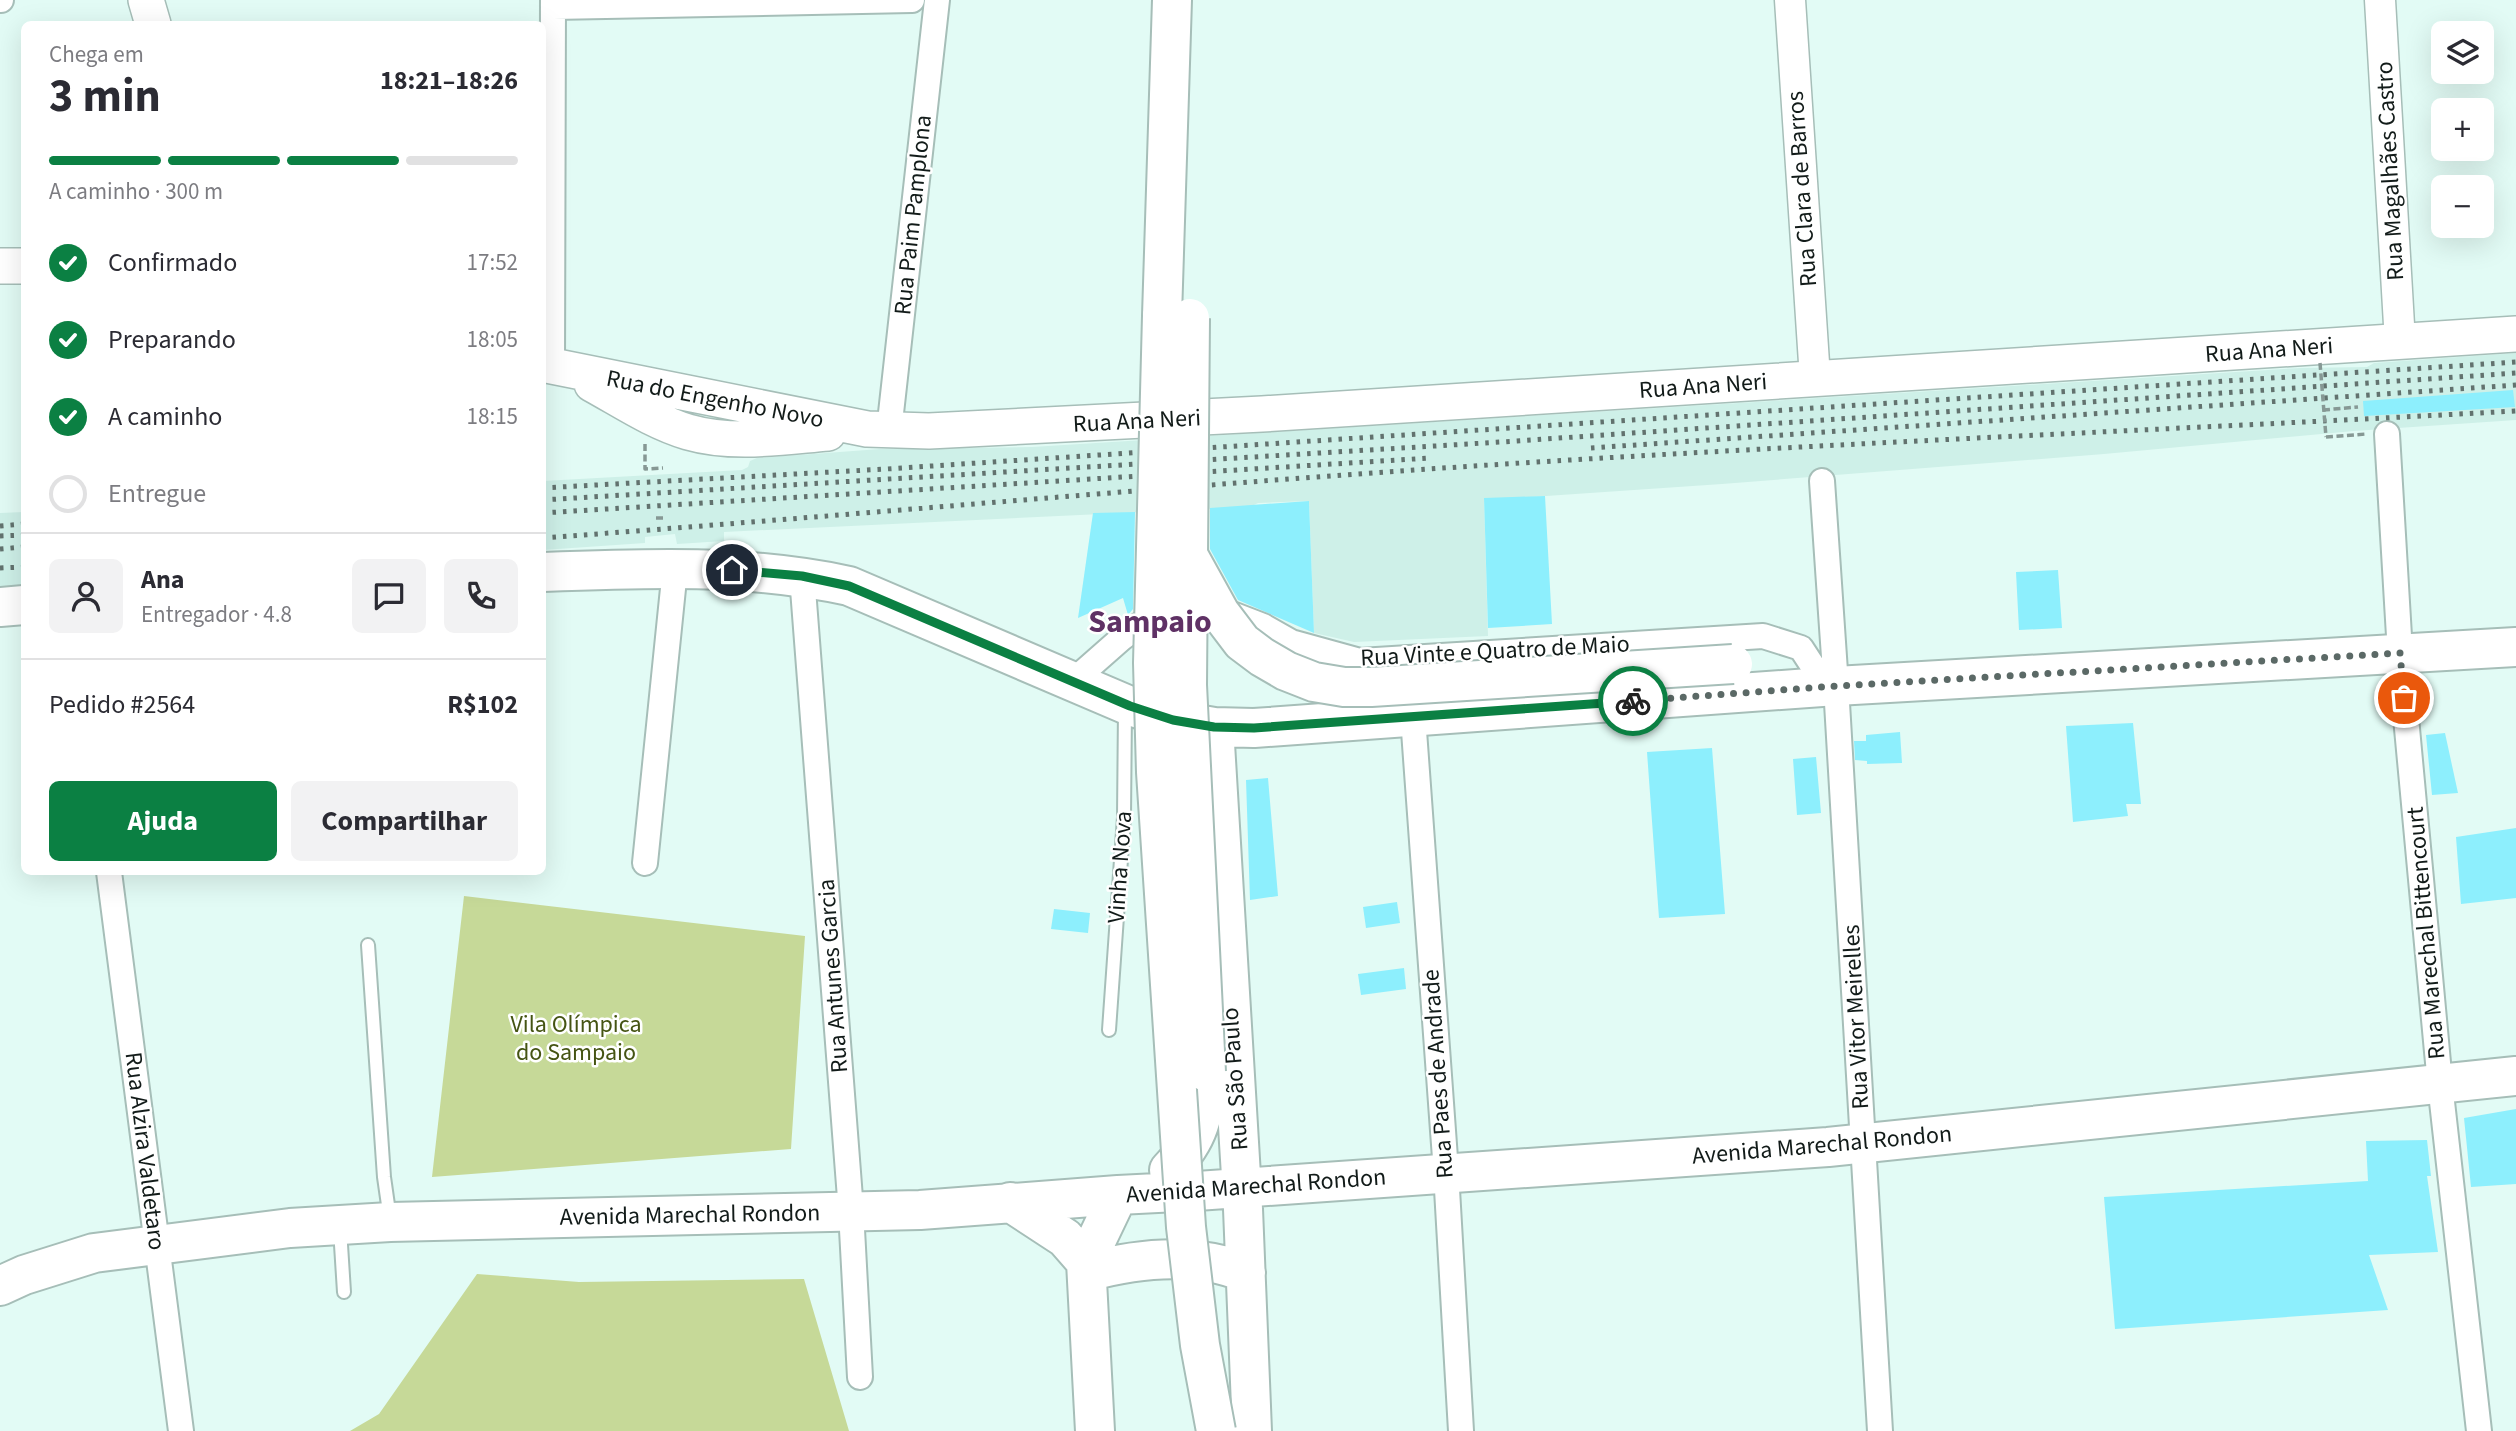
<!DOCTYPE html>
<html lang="pt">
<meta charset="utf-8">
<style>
body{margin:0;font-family:"Source Sans 3",sans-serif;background:#f2f2f3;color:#2b2b33;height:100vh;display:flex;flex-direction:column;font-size:26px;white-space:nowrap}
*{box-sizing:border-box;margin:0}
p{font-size:23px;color:#7c7c81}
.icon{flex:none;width:38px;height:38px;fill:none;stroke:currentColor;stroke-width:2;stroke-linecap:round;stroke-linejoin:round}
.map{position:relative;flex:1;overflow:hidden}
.sheet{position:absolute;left:21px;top:21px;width:525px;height:854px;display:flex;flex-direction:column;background:#fff;border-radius:10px;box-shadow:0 7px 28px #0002}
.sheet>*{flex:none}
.controls{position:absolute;left:2431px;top:21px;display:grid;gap:14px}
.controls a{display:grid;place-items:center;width:63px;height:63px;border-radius:10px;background:#fff;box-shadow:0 7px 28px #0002;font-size:35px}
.pin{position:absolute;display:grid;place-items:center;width:60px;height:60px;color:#fff;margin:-30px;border:4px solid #fff;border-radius:50%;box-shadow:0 2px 7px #0007}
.courier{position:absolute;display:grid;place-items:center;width:70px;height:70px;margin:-35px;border:5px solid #0b8043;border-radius:50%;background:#fff;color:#222;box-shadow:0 2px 9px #0007}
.summary em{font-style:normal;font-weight:700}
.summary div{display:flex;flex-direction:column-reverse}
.summary{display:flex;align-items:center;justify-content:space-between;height:119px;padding:0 28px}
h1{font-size:46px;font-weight:700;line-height:52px}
.bar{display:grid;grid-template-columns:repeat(4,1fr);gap:10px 7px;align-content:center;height:84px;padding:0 28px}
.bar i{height:9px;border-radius:5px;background:#e1e1e2}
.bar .active{background:#0b8043}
.bar p{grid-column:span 4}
.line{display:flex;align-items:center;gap:18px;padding:0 28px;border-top:2px solid #e1e1e2}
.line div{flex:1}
.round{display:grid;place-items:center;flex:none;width:74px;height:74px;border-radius:10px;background:#f2f2f3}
ol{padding:0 28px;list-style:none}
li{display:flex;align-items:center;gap:21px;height:77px}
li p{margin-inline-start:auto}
li .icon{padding:7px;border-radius:50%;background:#0b8043;color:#fff;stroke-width:4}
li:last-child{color:#7c7c81}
li i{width:38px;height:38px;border:4px solid #e1e1e2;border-radius:50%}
.action{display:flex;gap:14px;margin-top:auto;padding:14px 28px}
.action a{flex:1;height:80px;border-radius:10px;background:#0b8043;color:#fff;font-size:28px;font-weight:700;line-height:80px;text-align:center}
.action a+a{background:#f2f2f3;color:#2b2b33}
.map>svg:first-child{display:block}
.built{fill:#cef0e8}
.green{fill:#c6d998}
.building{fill:#8deffd}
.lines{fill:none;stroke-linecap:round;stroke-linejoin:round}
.service-casing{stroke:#a6beb8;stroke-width:16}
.minor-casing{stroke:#a6beb8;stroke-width:28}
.tertiary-casing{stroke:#a6beb8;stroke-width:33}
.secondary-casing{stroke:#a6beb8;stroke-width:38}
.primary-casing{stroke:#a6beb8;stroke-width:42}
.path{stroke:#869894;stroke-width:3.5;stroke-dasharray:7 3.5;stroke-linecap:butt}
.service{stroke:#fff;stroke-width:12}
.minor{stroke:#fff;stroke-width:24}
.tertiary{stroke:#fff;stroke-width:30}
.secondary{stroke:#fff;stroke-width:35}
.primary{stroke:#fff;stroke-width:38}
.rail{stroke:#62726e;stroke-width:5;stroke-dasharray:3.5 7;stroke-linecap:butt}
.primary-bridge-casing{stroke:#a6beb8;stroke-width:42;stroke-linecap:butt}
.path-bridge{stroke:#869894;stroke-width:3.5;stroke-dasharray:7 3.5;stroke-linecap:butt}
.primary-bridge{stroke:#fff;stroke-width:38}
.done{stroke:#5b6966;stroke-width:7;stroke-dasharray:0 12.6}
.route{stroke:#0b8043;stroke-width:9}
.labels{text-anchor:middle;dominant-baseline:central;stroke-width:5;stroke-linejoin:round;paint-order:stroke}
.street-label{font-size:24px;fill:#121b19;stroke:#fff}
.park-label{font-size:24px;fill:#455413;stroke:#fff}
.district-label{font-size:32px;font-weight:bold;fill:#5f3165;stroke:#fff}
</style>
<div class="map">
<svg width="2516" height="1431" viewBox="0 0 2516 1431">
<rect width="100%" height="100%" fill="#e2fbf5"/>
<path class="built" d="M2516,353V420L2354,431L2104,454L1722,484L1517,498H1484L1488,636L1354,642L1314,633L1309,501L1258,503L1250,507L724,532V541L677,544L675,534L645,537V543L543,550V481L742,470L748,467L750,461L757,458L880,449L1032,447L2011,386L2300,368L2367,367L2374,363Z
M24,512V585L0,587V513Z"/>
<path class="green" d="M464,896L805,936L791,1149L432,1177Z
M477,1274L579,1282L804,1279L849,1431H350L379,1414Z"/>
<path class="building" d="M2513,390L2515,407L2364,416L2363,401Z
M1545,496L1552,624L1488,628L1484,498Z
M1309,501L1314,633L1238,600L1210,549V508Z
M1135,512L1133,609L1128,615L1123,598L1078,618L1093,513Z
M2058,570L2062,628L2019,630L2016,572Z
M2133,723L2141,804H2126L2128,816L2073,822L2066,726Z
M1900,732L1902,763L1867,764V761L1855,760L1854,741H1866V735Z
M2445,733L2458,793L2432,795L2426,735Z
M1712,748L1725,914L1659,918L1647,752Z
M1816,757L1821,813L1797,815L1793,759Z
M1268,778L1278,896L1250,900L1246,780Z
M2516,828V898L2461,904L2456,837Z
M1397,902L1400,923L1366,928L1363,907Z
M1054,909L1090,913L1088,933L1051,929Z
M1404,968L1406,989L1361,995L1358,974Z
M2516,1109V1184L2471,1187L2464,1118Z
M2427,1140L2431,1176H2427L2438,1252L2369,1255L2388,1310L2115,1329L2104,1197L2368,1181L2366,1141Z"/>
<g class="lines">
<defs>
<path id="service" d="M368,945L384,1177L390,1219
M1109,1030L1124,817L1125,708
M340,1229L344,1292"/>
<path id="minor" d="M0,0H1
M553,7L912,0
M552,366L553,0
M889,431L937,0
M2387,434L2400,653L2440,1084L2479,1431
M1822,481L1836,686L1880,1431
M802,576L851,1211L860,1377
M1219,609L1263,626L1291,642L1360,661L1763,636L1801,648L1816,671
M1072,682L1122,638L1160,610
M1413,717L1446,1172L1461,1431
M645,863L675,569
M109,872L181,1431"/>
<path id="tertiary" d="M1790,0L1815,378
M2380,0L2400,342"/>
<path id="secondary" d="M146,0L153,24
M0,266H24
M542,364L867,429L929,431L1262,414L2516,334
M592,384C623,401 654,422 688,432C733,445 781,437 828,433"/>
<path id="primary" d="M1162,316L1172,0
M542,572C646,568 748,564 849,586L1130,706L1173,720L1214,727L1254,728L1836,686L2516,647
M0,607L24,605
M1214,727L1243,1209L1252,1431
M1169,1170C1200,1139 1205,1114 1206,1072
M1010,1202L1065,1238L1086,1262
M1087,1272C1138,1258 1196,1252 1246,1273
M0,1286L24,1275L94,1253L290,1228L390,1222L920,1210L1118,1195L1197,1191L1828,1147L2516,1076
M1095,1431L1086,1262L1118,1195"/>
</defs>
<use href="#service" class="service-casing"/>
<use href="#minor" class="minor-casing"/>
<use href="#tertiary" class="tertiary-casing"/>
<use href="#secondary" class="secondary-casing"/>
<use href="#primary" class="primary-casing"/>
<path class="path" d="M2323,410L2358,407
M2326,437L2366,434
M645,444V469L663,468
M656,518H665"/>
<use href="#service" class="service"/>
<use href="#minor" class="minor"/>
<use href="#tertiary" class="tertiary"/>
<use href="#secondary" class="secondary"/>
<use href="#primary" class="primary"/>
<path class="rail" d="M1591,448L2516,385
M542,488L886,469L2516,362
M542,500L1501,442L2516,373
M542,513L1430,458
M0,526L24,524
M0,536L24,535
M542,538C833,517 1124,490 1414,470C1781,445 2149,431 2516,411
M0,549L24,547
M0,568L24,567"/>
<defs>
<path id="primary-bridge" d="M1162,316L1153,663L1156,772L1186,1227L1200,1345L1216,1431
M1190,318L1188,555L1220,613L1242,642L1262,657L1286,671L1314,682L1344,687H1371L1733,664
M1188,561L1187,685L1206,1072"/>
</defs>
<use href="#primary-bridge" class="primary-bridge-casing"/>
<path class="path-bridge" d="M2320,363L2326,437"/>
<use href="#primary-bridge" class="primary-bridge"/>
</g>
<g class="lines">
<path class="done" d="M1633,701L1836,686L2400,653L2404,698"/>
<path class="route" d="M732,570L802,576L849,586L1130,706L1173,720L1214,727L1254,728L1633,701"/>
</g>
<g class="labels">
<g class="street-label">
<text transform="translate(2390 171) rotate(-93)">Rua Magalhães Castro</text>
<text transform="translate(1802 189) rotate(-94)">Rua Clara de Barros</text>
<text transform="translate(913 215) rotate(-84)">Rua Paim Pamplona</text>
<text transform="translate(2269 350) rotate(-4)">Rua Ana Neri</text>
<text transform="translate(1703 386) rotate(-4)">Rua Ana Neri</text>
<text transform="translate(715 399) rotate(11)">Rua do Engenho Novo</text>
<text transform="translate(1137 421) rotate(-3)">Rua Ana Neri</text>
<text transform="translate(1495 651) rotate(-3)">Rua Vinte e Quatro de Maio</text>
<text transform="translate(1120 867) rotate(-86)">Vinha Nova</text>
<text transform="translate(2426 933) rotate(-95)">Rua Marechal Bittencourt</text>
<text transform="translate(833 976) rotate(-94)">Rua Antunes Garcia</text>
<text transform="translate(1856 1017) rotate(-93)">Rua Vitor Meirelles</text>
<text transform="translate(1438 1074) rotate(-94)">Rua Paes de Andrade</text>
<text transform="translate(1235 1079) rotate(-94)">Rua São Paulo</text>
<text transform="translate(1822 1145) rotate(-5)">Avenida Marechal Rondon</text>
<text transform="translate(145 1151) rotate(83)">Rua Alzira Valdetaro</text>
<text transform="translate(1256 1186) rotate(-4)">Avenida Marechal Rondon</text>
<text transform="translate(690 1215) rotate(-1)">Avenida Marechal Rondon</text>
</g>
<g class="park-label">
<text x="576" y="1024">Vila Olímpica<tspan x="576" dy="28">do Sampaio</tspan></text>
</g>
<g class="district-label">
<text x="1150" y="622">Sampaio</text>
</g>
</g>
</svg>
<div class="controls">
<a><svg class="icon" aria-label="layers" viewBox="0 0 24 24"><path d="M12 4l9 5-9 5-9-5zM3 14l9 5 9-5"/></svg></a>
<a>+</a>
<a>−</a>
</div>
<div class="pin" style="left:2404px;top:698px;background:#ea580c"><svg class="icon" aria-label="bag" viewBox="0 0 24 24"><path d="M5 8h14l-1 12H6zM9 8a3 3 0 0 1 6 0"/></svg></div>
<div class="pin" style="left:732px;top:570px;background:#1f2937"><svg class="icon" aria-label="home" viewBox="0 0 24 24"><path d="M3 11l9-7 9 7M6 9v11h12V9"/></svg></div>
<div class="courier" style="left:1633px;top:701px"><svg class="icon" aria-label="bike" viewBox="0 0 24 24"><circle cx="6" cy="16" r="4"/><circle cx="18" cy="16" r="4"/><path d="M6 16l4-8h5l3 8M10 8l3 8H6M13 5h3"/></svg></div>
<section class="sheet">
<div class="summary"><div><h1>3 min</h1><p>Chega em</p></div><em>18:21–18:26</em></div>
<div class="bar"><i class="active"></i><i class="active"></i><i class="active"></i><i></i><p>A caminho · 300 m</p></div>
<ol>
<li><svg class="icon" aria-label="check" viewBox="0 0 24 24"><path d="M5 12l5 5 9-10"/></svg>Confirmado<p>17:52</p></li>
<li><svg class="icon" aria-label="check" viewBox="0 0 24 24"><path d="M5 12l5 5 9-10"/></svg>Preparando<p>18:05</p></li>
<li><svg class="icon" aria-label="check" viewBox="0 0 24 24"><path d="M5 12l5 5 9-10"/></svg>A caminho<p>18:15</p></li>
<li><i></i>Entregue</li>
</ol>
<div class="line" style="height:126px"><a class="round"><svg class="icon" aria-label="person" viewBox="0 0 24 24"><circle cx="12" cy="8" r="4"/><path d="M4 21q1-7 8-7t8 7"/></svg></a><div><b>Ana</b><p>Entregador · 4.8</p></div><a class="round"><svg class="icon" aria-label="chat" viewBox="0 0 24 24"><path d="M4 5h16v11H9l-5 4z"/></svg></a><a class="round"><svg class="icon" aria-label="phone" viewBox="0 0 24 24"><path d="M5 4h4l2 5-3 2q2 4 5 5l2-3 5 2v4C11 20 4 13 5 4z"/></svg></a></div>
<div class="line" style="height:91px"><div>Pedido #2564</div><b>R$102</b></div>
<div class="action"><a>Ajuda</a><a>Compartilhar</a></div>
</section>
</div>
